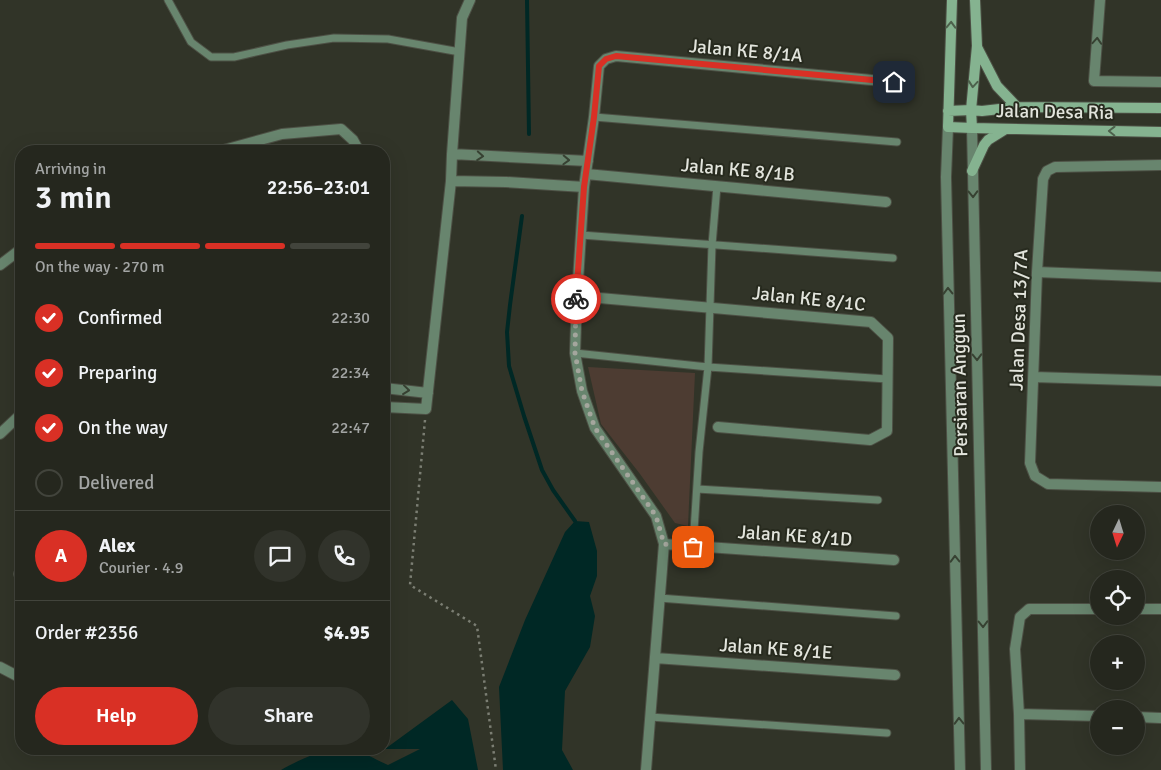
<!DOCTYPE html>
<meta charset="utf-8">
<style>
body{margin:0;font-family:Signika,sans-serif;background:#31332b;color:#f1f3f6;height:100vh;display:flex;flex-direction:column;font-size:19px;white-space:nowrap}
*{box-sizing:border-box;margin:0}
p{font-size:16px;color:#a3a5a4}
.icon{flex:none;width:28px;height:28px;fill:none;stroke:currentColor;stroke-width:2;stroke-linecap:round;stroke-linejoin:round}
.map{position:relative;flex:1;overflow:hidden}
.drawer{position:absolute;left:15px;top:145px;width:375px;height:610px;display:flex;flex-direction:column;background:#25271e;border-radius:20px;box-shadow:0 5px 20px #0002,0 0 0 1px #42443c}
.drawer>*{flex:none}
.needle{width:32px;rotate:184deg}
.fabs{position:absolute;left:1090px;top:505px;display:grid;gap:10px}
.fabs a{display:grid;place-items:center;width:55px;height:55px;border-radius:50%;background:#25271e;box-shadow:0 5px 20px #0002,0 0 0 1px #42443c;font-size:25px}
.pin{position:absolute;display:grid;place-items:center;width:42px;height:42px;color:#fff;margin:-21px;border-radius:10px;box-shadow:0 2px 8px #0006}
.courier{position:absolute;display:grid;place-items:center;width:50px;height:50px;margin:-25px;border:4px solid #d93025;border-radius:50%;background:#fff;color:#222;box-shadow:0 1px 6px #0007}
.headline em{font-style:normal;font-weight:600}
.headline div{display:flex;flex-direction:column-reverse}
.headline{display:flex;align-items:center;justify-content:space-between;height:85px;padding:0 20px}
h1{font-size:32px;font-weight:600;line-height:38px}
.bar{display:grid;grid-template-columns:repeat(4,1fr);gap:8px 5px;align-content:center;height:60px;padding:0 20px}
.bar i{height:6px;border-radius:4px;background:#42443c}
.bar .current{background:#d93025}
.bar p{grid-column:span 4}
.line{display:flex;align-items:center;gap:12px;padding:0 20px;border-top:1px solid #42443c}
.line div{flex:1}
.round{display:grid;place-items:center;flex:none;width:52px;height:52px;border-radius:26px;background:#31332b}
ol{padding:0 20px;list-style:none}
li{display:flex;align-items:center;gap:15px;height:55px}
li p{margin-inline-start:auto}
li .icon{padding:5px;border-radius:50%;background:#d93025;color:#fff;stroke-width:4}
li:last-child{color:#a3a5a4}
li i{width:28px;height:28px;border:2px solid #42443c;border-radius:50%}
.action{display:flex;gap:10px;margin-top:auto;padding:10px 20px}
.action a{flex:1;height:58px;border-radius:30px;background:#d93025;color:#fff;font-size:20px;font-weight:600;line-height:58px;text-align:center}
.action a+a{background:#31332b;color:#f1f3f6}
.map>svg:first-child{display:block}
.green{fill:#4d3c32}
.water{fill:#002825}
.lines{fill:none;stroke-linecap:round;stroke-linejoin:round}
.stream{stroke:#002825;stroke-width:4}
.service-casing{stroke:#4d5045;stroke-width:9}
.minor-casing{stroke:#4d5045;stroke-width:12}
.secondary-casing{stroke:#4d5045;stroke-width:12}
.path{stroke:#7b7e73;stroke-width:2.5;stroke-dasharray:2.5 4;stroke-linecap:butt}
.service{stroke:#68856e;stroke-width:7}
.minor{stroke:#68856e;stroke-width:10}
.secondary{stroke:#85b390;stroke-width:10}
.oneway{stroke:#4d614c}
.oneway2{stroke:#374132}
.done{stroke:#a4a69d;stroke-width:5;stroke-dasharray:0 9}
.route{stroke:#d93025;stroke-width:6}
.labels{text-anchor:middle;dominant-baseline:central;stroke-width:4;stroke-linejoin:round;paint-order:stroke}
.street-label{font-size:19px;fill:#e2e4dc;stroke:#272a1e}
</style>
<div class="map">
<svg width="1161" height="770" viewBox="0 0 1161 770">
<rect width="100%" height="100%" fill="#313428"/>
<path class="green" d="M588,367L695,373L688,526L675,523L640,474L601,424Z"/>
<path class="water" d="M575,521L589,522L597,551V576L590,596L595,616L590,647L565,691L562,750L573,770H503L499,687L525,620L565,532Z
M452,700L468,719L478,770H281C299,760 331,744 352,749C364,752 376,760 388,765L420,749H385Z"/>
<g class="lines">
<path class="stream" d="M527,0L529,134
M522,216L510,305L507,332L509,366L524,416L542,470L553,490L575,521"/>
<defs>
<path id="service" d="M168,0L191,42L211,57H234L287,45L334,38L388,39L460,52
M594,117L897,142
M581,235L893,258
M575,353L708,367L887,379
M697,489L878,500
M693,547L699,452L708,367L712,245L717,186
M659,598L896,616
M650,717L887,733"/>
<path id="minor" d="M1100,0L1094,81L1161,82
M948,127L946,177L960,770
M972,128L986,770
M220,151L282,134L341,129L353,140L359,151
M452,154L588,161
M1161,165L1055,167L1047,171L1043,179L1037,272L1030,463L1035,476L1048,484L1161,487
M586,174L886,202
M451,181L506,182L584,187
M0,265L21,249
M1037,272L1161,277
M577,296L871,322L888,338L887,431L870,440L718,427
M1034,377L1161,381
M384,388L428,393
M384,407L426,409L451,181L452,154L462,18L470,0
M0,434L21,414
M664,544L894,560
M19,574L21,572
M1136,609H1161
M655,658L895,675
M0,667L21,678
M1019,714L1099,716
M1136,717L1161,718
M646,770L664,544L656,516L595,428L582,391L575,353L577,296L584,187L594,117L599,66L606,59L616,56L893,82
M1020,770L1019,714L1015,649L1020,617L1029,609H1099"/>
<path id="secondary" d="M952,0L948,127L972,128L1161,132
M977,47L997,86L1017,107
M948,111L971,110L982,111L1017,107L1161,108
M972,128L971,110L977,46L975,0
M972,171L984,145L988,140L1004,130"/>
</defs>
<use href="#service" class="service-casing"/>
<use href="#minor" class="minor-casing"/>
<use href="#secondary" class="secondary-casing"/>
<path class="path" d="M425,420L410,585L477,626L496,770"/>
<use href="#service" class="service"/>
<use href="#minor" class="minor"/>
<use href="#secondary" class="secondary"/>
</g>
<defs><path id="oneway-chevron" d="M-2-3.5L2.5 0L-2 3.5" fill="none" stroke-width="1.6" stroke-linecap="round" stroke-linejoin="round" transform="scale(1.25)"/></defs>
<g class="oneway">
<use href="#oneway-chevron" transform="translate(951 25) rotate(-88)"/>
<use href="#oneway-chevron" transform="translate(973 84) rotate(95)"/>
<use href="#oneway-chevron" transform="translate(1112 131) rotate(-179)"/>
</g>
<g class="oneway2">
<use href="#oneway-chevron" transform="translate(1097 41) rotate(-86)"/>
<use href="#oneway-chevron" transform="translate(480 156) rotate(4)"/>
<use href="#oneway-chevron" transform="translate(566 160) rotate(2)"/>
<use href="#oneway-chevron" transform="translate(973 194) rotate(89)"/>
<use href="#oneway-chevron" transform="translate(948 291) rotate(-91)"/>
<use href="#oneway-chevron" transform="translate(977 357) rotate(89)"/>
<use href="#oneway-chevron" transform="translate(406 390) rotate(6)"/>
<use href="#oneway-chevron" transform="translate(955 559) rotate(-91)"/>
<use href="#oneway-chevron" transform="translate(983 624) rotate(89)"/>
<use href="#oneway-chevron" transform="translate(959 721) rotate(-91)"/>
</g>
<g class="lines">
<path class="done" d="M576,299L575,353L582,391L595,428L656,516L664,544L693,547"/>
<path class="route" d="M576,299L584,187L594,117L599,66L606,59L616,56L894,82"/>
</g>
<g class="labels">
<g class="street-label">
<text transform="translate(746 51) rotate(5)">Jalan KE 8/1A</text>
<text transform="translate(1055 112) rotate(1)">Jalan Desa Ria</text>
<text transform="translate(738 170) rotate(5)">Jalan KE 8/1B</text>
<text transform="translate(809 299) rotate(6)">Jalan KE 8/1C</text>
<text transform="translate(1019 320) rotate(-88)">Jalan Desa 13/7A</text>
<text transform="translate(960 385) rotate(-91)">Persiaran Anggun</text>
<text transform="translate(795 536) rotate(4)">Jalan KE 8/1D</text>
<text transform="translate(776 649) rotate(4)">Jalan KE 8/1E</text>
</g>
</g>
</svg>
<div class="fabs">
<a><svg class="needle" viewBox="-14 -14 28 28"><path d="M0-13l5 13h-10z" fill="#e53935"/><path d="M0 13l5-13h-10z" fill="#a3a5a4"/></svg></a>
<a><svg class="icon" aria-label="locate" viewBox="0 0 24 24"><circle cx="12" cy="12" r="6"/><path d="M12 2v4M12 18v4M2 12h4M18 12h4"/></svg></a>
<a>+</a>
<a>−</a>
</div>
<div class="pin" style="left:693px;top:547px;background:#ea580c"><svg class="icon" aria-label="bag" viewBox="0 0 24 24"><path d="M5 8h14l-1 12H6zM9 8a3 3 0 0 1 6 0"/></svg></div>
<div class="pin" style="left:894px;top:82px;background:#1f2937"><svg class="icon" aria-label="home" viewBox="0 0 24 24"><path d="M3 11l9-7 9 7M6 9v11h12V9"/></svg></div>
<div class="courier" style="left:576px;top:299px"><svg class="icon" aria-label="bike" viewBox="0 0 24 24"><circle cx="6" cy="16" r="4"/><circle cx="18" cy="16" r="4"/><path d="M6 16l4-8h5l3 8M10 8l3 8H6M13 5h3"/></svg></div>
<section class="drawer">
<div class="headline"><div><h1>3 min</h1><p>Arriving in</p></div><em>22:56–23:01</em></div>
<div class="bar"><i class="current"></i><i class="current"></i><i class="current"></i><i></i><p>On the way · 270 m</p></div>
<ol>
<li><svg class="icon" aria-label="check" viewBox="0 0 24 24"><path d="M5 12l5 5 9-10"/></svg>Confirmed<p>22:30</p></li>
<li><svg class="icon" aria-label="check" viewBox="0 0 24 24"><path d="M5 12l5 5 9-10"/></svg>Preparing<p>22:34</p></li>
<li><svg class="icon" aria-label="check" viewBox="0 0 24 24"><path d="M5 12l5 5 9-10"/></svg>On the way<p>22:47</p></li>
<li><i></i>Delivered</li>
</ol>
<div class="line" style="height:90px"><b class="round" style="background:#d93025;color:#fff">A</b><div><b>Alex</b><p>Courier · 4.9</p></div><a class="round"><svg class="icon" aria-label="chat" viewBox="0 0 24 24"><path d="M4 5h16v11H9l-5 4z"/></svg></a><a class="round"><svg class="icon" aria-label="phone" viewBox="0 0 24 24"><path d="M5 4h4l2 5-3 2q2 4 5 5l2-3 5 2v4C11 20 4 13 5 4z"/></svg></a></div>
<div class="line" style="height:65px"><div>Order #2356</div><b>$4.95</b></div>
<div class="action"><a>Help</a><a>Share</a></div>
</section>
</div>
